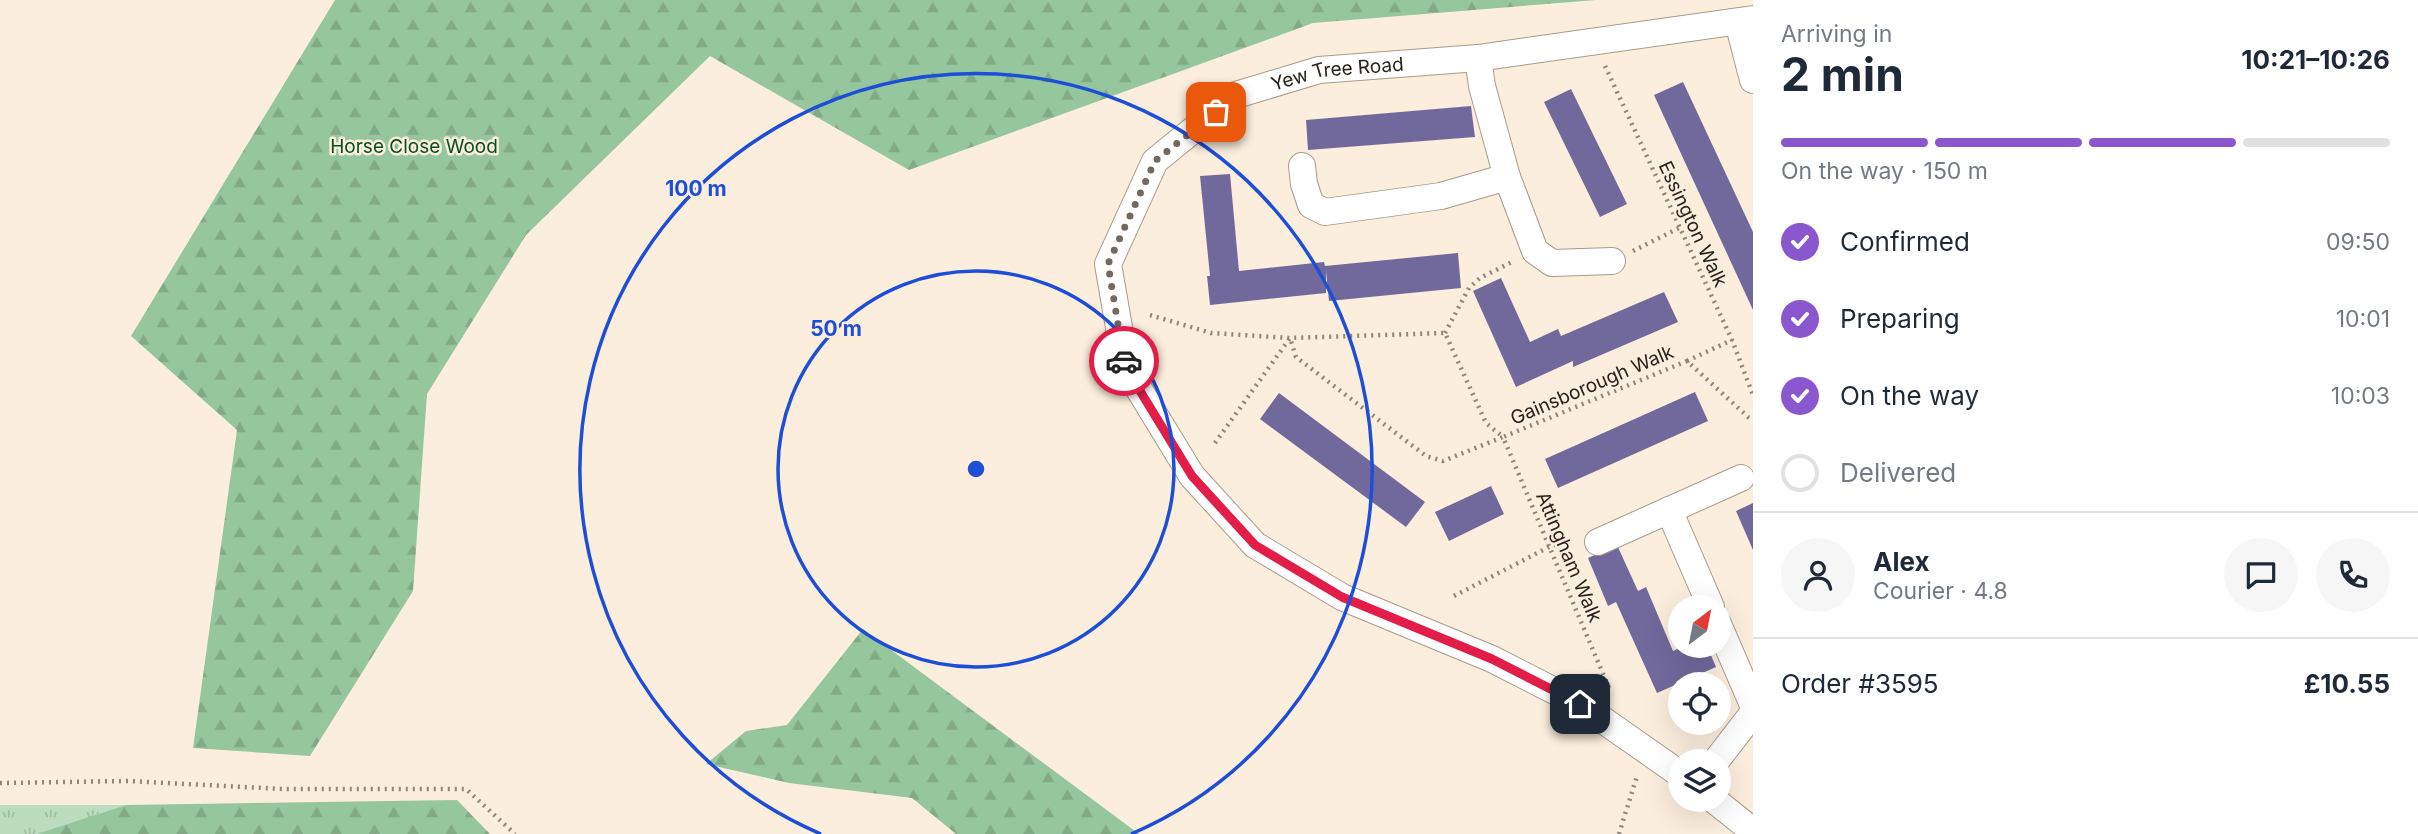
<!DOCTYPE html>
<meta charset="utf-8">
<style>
body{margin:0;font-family:Inter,sans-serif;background:#f6f6f7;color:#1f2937;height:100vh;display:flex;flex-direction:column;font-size:26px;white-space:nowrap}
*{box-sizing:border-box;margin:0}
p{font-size:23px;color:#747a83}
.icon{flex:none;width:38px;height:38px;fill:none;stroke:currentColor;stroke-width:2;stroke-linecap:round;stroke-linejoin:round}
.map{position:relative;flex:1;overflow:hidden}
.panel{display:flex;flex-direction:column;background:#fff;width:665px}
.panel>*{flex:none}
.needle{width:46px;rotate:32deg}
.buttons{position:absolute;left:1668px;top:595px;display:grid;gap:14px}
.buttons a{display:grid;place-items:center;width:63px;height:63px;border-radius:50%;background:#fff;box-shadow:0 7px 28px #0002;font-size:35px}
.pin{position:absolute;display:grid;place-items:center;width:60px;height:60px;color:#fff;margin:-30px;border-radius:14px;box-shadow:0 4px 10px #0006}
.courier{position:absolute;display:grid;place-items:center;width:70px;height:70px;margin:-35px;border:5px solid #e11d48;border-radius:50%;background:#fff;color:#222;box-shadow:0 2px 9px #0007}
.headline em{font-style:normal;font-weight:700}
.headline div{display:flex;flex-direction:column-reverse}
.headline{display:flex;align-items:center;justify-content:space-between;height:119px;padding:0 28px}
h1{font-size:46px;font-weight:700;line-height:52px}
.bar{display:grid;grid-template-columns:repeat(4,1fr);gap:10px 7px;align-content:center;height:84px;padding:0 28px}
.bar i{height:9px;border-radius:5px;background:#e0e1e3}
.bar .current{background:#8a57cf}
.bar p{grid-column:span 4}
.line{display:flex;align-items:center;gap:18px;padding:0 28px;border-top:2px solid #e0e1e3}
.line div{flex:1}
.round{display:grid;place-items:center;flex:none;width:74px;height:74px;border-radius:37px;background:#f6f6f7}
ol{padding:0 28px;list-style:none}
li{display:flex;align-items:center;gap:21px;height:77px}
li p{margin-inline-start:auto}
li .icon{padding:7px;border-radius:50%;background:#8a57cf;color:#fff;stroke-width:4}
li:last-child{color:#747a83}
li i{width:38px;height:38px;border:4px solid #e0e1e3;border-radius:50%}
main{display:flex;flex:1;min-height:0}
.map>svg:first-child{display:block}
.grass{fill:url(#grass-tufts)}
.forest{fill:url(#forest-firs)}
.building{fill:#71699c}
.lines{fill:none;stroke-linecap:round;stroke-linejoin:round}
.minor-casing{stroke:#a89b8b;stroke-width:28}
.path{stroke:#8f867a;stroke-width:4.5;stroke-dasharray:2 5;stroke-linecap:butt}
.minor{stroke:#fff;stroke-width:26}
.done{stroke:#726960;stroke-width:7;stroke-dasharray:0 12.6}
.route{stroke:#e11d48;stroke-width:9}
.ring{fill:none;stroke:#1d4ed8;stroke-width:3.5}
.labels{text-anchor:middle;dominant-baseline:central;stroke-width:5;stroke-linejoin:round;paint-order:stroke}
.street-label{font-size:19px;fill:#27221c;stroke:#fceedd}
.park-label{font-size:19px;fill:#05511d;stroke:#fceedd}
.centre{fill:#1d4ed8;stroke:#fceedd;stroke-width:3.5}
.ring-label{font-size:21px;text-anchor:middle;font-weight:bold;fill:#1d4ed8;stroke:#fceedd;stroke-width:5;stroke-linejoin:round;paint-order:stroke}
</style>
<main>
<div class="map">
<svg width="1753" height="834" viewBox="0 0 1753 834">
<defs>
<pattern id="grass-tufts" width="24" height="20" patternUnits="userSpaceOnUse" patternTransform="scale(1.75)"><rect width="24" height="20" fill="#bbdcbe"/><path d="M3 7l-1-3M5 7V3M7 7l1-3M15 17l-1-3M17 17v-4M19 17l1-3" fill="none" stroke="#a1bca3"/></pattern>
<pattern id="forest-firs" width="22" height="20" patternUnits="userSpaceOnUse" patternTransform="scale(1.75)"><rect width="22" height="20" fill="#96c69b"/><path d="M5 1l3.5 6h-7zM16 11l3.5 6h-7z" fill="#81aa85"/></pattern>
</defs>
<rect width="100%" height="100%" fill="#fceedd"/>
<path class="grass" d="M0,805H126L36,834H0Z"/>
<path class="forest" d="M335,0H1596L1313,23L909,170L710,56L526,235L427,394L413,591L310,756L193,748L237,430L131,336Z
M863,629L1139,834H956L912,798L789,783L706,764L746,731L787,725Z
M457,800L490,834H36L126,805Z"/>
<path class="building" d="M1683,82L1753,232V310L1654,95Z
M1571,89L1627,204L1600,217L1544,102Z
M1471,106L1475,137L1308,150L1306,120Z
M1230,174L1239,271L1324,262L1325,266L1458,253L1461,288L1329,301L1326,271V293L1210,305L1207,276H1210L1200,176Z
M1501,278L1530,342L1558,329L1561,336L1664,292L1678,322L1573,367V361L1516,387L1473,291Z
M1695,392L1708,421L1558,488L1545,459Z
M1279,393L1425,502L1406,527L1260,419Z
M1491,486L1504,514L1449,541L1435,512Z
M1753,503V550L1736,511Z
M1617,545L1638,591L1646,587L1673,651L1684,646H1707L1716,667L1657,693L1616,602L1608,606L1588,558Z"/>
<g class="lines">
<defs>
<g id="minor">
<path d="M1738,22L1753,80"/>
<path d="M1478,58L1482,86L1507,177L1535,251L1552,263L1612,261"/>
<path d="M1302,166L1304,184L1311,205L1325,212L1441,196L1507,177"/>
<path d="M1669,510L1711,607"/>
<path d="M1598,542L1741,478"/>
<path d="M1718,624L1753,705"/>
<path d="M1716,761L1753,713"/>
<path id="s1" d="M1680,774L1580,704L1492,659L1342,597L1255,545L1192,476L1126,368L1108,264L1155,161L1236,95L1319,70L1478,58L1753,19"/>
<path d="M1714,800L1753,831"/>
</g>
</defs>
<use href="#minor" class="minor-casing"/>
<path class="path" d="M1605,66L1732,340L1753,395
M1633,251L1679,228
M1150,315L1211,333L1290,338L1445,333L1486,423L1503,437L1687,361L1748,417L1753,419
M1445,333L1469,288L1480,278L1512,262
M1687,361L1732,340
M1215,443L1290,338L1296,357L1426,456L1443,461L1503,437L1609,688
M1454,596L1549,547L1573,539
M0,783L128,781L283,789H466L515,834
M1619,834L1637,776"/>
<use href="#minor" class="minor"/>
</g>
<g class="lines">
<path class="done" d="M1124,361L1108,264L1155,161L1216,112"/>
<path class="route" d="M1124,361L1126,368L1192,476L1255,545L1342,597L1492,659L1580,704"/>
</g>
<g class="ring">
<circle cx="976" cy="469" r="198"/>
<path d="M821 834A396 396 0 1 1 1131 834"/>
</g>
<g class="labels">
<g class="street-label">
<text stroke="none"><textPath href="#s1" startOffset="1132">Yew Tree Road</textPath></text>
<text transform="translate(1693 224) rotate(65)">Essington Walk</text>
<text transform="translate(1592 385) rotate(-23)">Gainsborough Walk</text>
<text transform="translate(1569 557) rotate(67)">Attingham Walk</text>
</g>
<g class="park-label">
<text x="414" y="146">Horse Close Wood</text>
</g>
</g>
<circle cx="976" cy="469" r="10" class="centre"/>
<g class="ring-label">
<text x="696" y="196">100 m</text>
<text x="836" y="336">50 m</text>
</g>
</svg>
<div class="buttons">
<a><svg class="needle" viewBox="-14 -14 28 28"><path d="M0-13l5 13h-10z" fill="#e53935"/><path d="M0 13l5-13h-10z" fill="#747a83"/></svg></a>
<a><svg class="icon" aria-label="locate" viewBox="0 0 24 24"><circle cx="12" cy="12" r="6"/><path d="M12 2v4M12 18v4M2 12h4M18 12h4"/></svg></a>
<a><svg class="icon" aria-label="layers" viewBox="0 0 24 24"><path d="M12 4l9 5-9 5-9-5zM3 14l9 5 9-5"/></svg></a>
</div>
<div class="pin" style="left:1216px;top:112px;background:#ea580c"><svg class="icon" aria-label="bag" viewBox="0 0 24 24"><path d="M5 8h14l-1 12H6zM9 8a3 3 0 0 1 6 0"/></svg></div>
<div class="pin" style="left:1580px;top:704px;background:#1f2937"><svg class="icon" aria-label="home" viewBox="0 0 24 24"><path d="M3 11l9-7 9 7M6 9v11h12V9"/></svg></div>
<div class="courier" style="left:1124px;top:361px"><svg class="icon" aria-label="car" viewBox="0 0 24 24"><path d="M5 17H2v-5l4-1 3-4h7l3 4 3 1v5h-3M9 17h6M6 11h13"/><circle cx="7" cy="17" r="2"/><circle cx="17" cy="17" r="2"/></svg></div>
</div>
<section class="panel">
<div class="headline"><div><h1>2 min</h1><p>Arriving in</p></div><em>10:21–10:26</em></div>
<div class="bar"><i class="current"></i><i class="current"></i><i class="current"></i><i></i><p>On the way · 150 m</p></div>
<ol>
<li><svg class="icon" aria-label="check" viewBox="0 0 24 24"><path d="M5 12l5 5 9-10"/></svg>Confirmed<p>09:50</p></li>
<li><svg class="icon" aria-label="check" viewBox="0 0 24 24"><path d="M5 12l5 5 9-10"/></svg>Preparing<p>10:01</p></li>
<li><svg class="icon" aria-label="check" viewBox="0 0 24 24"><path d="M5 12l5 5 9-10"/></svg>On the way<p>10:03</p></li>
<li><i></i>Delivered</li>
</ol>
<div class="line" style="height:126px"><a class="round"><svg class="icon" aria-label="person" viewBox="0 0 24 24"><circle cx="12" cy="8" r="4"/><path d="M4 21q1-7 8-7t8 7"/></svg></a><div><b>Alex</b><p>Courier · 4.8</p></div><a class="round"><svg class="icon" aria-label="chat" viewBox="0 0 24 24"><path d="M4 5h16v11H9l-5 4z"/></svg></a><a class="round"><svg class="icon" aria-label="phone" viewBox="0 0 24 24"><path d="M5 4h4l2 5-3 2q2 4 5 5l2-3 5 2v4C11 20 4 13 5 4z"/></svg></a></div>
<div class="line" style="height:91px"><div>Order #3595</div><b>£10.55</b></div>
</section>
</main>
